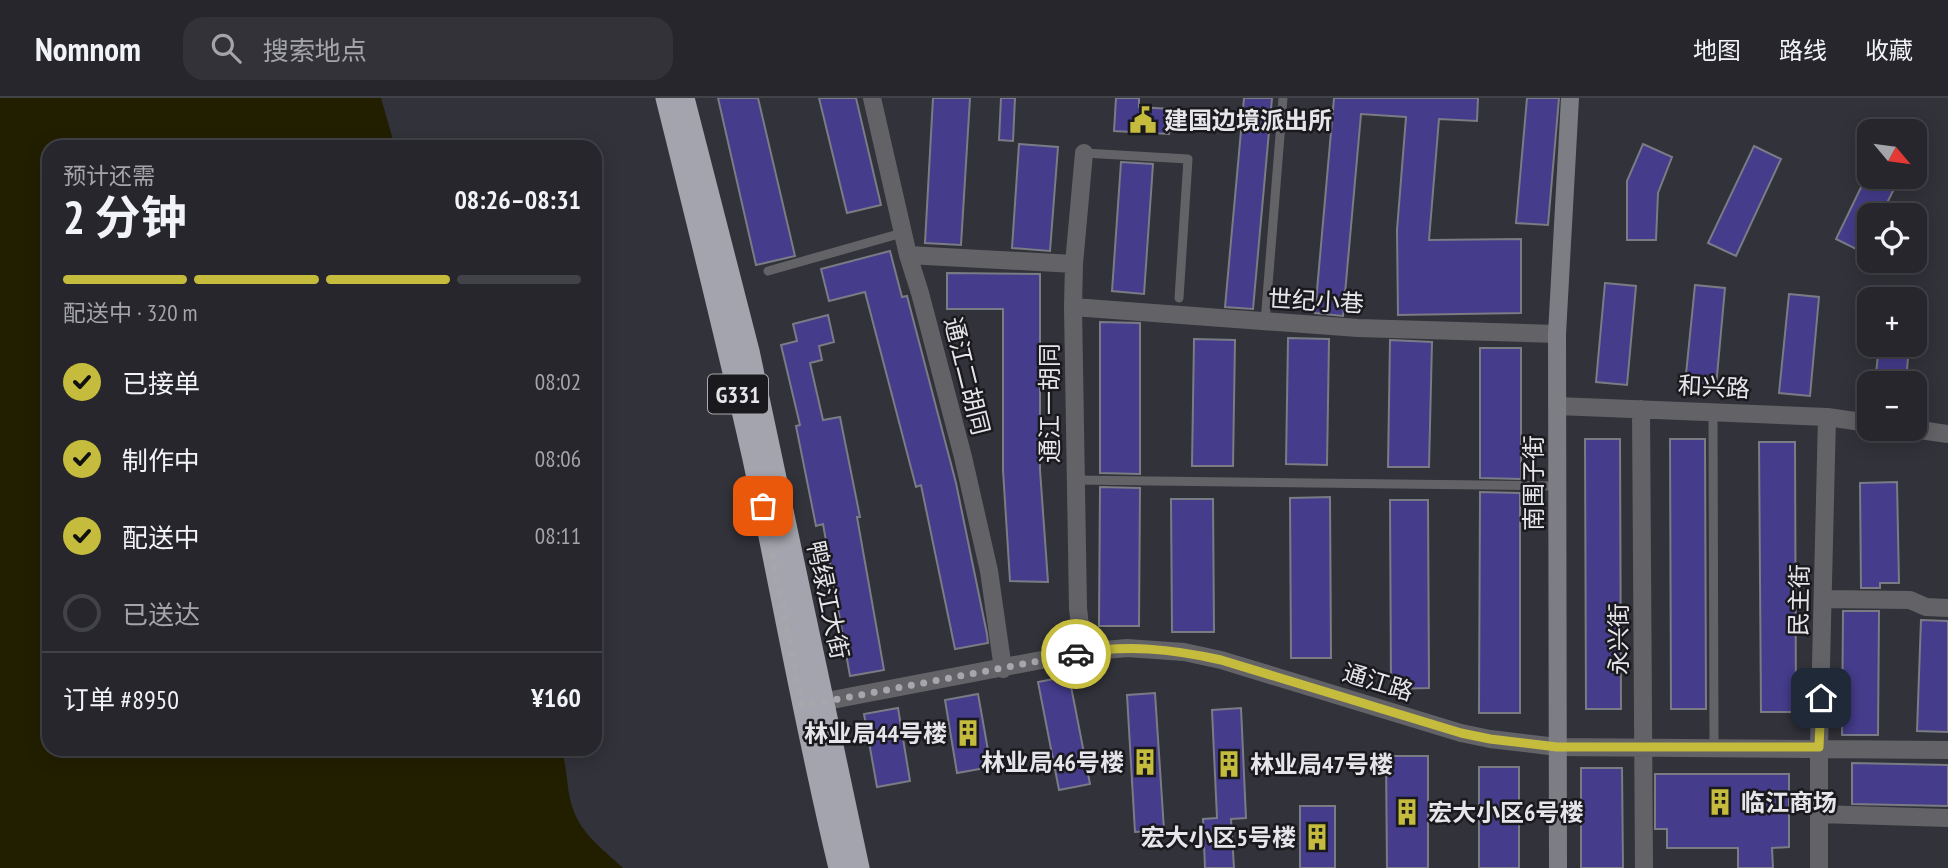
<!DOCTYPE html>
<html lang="zh">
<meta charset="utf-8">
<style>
body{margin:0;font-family:"PT Sans Narrow","Noto Sans SC",sans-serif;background:#323238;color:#f1f3f6;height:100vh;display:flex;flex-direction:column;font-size:26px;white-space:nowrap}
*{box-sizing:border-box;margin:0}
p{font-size:23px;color:#a4a5a9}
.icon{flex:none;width:38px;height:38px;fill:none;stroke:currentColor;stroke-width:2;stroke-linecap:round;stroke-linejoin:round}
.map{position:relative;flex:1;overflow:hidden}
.drawer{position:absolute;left:42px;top:42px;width:560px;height:616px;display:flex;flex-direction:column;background:#26262c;border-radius:21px;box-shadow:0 4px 18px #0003,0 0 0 2px #424348}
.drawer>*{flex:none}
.needle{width:46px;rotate:119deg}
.tools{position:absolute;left:1857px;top:21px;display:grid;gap:14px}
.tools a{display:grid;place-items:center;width:70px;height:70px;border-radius:14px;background:#26262c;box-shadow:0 4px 18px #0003,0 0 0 2px #424348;font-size:35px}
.pin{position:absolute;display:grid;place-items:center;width:60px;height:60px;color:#fff;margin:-30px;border-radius:14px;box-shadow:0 4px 10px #0006}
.courier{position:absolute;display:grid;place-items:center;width:70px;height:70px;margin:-35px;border:5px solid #c5bc3d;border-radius:50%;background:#fff;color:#222;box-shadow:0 2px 9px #0007}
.headline em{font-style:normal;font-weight:700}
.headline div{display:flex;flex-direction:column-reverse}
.headline{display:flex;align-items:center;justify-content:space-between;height:119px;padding:0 21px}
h1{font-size:46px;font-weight:700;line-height:52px}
.bar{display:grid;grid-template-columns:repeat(4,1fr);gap:10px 7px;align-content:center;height:84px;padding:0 21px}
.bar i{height:9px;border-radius:5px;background:#424348}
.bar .selected{background:#c5bc3d}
.bar p{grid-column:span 4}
.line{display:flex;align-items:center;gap:18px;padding:0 21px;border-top:2px solid #424348}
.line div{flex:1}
ol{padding:0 21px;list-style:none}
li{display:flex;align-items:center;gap:21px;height:77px}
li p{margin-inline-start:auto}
li .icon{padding:7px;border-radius:50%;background:#c5bc3d;color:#111;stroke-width:4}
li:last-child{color:#a4a5a9}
li i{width:38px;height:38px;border:4px solid #424348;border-radius:50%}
header{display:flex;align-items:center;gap:42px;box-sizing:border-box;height:98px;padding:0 35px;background:#26262c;border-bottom:2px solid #424348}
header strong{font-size:33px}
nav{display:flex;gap:38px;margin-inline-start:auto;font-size:24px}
.search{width:490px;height:63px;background:#323238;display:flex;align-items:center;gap:18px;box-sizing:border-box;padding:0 24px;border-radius:21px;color:#a4a5a9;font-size:26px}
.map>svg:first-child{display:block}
.water{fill:#221f00}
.building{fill:#453c8b;stroke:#7a7b84;stroke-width:2}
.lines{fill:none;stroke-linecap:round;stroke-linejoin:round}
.lane{stroke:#636367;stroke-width:9}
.street{stroke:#636367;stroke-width:18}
.secondary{stroke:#7d7e84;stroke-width:18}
.highway{stroke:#a4a4ae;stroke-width:21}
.done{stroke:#a6a6ac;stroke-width:7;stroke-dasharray:0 12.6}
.route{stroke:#c5bc3d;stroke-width:9}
.labels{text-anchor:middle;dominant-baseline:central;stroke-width:5;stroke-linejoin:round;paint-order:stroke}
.shield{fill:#1a1a1e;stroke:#a8a8ad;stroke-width:2}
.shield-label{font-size:23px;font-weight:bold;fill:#e5e5ea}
.poi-label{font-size:24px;font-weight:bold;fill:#e5e5ea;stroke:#1a1a1e;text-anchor:start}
.street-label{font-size:24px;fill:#e5e5ea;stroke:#1a1a1e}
</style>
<header>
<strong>Nomnom</strong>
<div class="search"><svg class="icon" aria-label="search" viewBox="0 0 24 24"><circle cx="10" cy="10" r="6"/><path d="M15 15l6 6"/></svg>搜索地点</div>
<nav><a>地图</a><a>路线</a><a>收藏</a></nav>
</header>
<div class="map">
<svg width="1948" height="770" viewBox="0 0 1948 770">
<rect width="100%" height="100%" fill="#32323a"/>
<path class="water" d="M0,0H381L395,49H49V651H561C568,670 566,692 573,711C581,736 605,753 623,770H0Z"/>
<path class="building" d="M718,0H758L795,158L756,167Z
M819,0H856L881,107L847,115Z
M933,0H970L961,147L925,145Z
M1001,0H1015L1013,43L999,42Z
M1116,0H1139V9L1171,11L1169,36L1114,33Z
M1244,0H1272L1253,211L1225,209Z
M1334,0H1478L1477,23L1439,21L1429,142L1521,141V215L1398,217L1397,132L1406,19L1361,16L1343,218L1315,215Z
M1527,0H1559L1548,127L1516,125Z
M1019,46L1058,49L1050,153L1012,150Z
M1643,46L1672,59L1658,95L1656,142H1627V83Z
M1754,48L1781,61L1736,158L1708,145Z
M1121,64L1153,66L1144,196L1112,193Z
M1866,79H1900L1881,117H1869V144L1864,155L1836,141Z
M890,153L902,199L907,198L956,385L987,536L988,545L955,551L921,387L916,389L865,194L829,203L821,171Z
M947,175L1040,176V372L1048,484L1010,483L1003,372V211H947Z
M1605,185L1636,188L1627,287L1596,284Z
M1695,187L1725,190L1716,289L1685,286Z
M1789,196L1819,199L1810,298L1779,295Z
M828,217L834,244L819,248L822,262L810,265L823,322L840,319L860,419H857L884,572L850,578L823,426L816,428L796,328L800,327L781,247L797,243L793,226Z
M1100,224L1140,225V376L1100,375Z
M1288,240L1329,241L1327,367L1286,366Z
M1194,241L1235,242L1233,368H1192Z
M1390,242L1432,244L1429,369H1388Z
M1879,247H1909L1906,285H1875Z
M1480,250H1521V381L1480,380Z
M1585,341H1620L1621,611H1586Z
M1670,341H1705L1706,611H1671Z
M1759,344H1795L1796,614H1761Z
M1897,384L1899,485H1880V490H1861L1860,385Z
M1100,389L1140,390L1139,528H1099Z
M1480,394L1520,395V615H1479Z
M1330,399L1331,560H1291L1290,400Z
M1171,401H1213L1214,534H1172Z
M1390,402H1428L1429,590L1391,591Z
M1843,513H1879L1878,637H1842Z
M1921,522L1948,523V634L1917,633Z
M1069,578L1090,686L1059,692L1038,584Z
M1155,595L1164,732L1135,734L1127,597Z
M978,596L991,669L957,675L945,602Z
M898,610L910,683L877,689L864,616Z
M1241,610L1246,720L1231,721L1234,770H1205L1203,721L1217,720L1212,612Z
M1386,658H1428V770H1387Z
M1852,665L1948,667V708L1852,706Z
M1479,669H1519V770H1479Z
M1581,670H1622L1623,770H1581Z
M1655,676H1789V749L1772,750L1773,770H1738V750H1667V731H1655Z
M1300,708H1335V770H1300Z"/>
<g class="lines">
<path class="lane" d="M1084,55L1188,61L1179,200
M768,173L902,135
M1265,224L1283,0
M1713,314L1714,648
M1074,382L1557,388"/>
<path class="street" d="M872,0L908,157L920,195L963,359L989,473L1003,571
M908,157L1074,166
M1073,209L1358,230L1557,236
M1557,308L1827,319L1869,325
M1641,311L1644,770
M1913,331L1948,336
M1824,501L1910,502L1926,509L1948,510
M1083,554L1078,510L1073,209L1074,166L1084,55
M811,606L1083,554L1127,550L1184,554L1221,562L1461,635L1490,641L1557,649L1948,652
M1819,716L1948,720
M1819,770V649L1827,319"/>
<path class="secondary" d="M1558,770L1557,236L1570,0"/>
<path class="highway" d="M666,0C696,120 726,240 753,361C782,497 806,634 839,770
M684,0L749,253L859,770"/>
</g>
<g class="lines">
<path class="done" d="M763,408L802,608L1076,556"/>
<path class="route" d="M1076,556C1126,546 1172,551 1221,562L1461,635L1490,641L1557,649H1819L1821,600"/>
</g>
<defs>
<symbol id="civic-bare" viewBox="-9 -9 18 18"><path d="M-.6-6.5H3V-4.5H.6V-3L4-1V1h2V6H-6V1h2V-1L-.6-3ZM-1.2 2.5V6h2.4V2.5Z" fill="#c5bc3d" stroke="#1a1a1e" stroke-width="2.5" paint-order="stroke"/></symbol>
<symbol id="building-bare" viewBox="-9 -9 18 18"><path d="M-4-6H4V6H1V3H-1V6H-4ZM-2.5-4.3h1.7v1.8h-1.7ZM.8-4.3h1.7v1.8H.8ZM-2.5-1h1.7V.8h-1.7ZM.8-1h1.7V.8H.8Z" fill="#c5bc3d" stroke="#1a1a1e" stroke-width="2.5" paint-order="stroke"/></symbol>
</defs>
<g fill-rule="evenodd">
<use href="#civic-bare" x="1124" y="3" width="38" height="38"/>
<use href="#building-bare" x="949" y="616" width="38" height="38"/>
<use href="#building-bare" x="1126" y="645" width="38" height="38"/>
<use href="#building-bare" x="1210" y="647" width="38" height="38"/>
<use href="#building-bare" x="1701" y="685" width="38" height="38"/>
<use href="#building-bare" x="1388" y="695" width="38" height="38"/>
<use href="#building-bare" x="1298" y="720" width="38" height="38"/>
</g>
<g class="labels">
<rect class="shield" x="708" y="276.5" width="60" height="39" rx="5"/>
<g class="shield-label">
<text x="738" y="296">G331</text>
</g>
<g class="poi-label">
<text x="1164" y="22">建国边境派出所</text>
<text x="947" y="635" text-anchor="end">林业局44号楼</text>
<text x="1124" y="664" text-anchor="end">林业局46号楼</text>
<text x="1250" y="666">林业局47号楼</text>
<text x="1741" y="704">临江商场</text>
<text x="1428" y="714">宏大小区6号楼</text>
<text x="1296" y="739" text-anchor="end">宏大小区5号楼</text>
</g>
<g class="street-label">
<text transform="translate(1316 203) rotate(3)">世纪小巷</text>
<text transform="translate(967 278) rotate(76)">通江二胡同</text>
<text transform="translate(1714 289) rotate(3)">和兴路</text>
<text transform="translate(1049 305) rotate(-90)">通江一胡同</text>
<text transform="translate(1533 385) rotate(-90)">南围子街</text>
<text transform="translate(828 502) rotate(78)">鸭绿江大街</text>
<text transform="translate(1799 502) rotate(-89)">民主街</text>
<text transform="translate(1618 541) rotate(-90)">永兴街</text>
<text transform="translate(1378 584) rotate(17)">通江路</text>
</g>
</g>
</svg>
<div class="tools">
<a><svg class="needle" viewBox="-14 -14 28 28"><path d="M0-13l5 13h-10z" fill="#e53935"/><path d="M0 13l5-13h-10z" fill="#a4a5a9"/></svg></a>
<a><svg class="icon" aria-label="locate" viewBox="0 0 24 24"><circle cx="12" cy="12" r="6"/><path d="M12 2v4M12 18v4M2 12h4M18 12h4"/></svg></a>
<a>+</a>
<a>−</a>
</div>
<div class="pin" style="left:763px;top:408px;background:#ea580c"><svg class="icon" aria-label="bag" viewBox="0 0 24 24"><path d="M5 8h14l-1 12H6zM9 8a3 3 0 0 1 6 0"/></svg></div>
<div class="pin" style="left:1821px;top:600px;background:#1f2937"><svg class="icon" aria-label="home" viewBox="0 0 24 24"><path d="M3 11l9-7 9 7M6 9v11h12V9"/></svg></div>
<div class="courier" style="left:1076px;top:556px"><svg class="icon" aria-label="car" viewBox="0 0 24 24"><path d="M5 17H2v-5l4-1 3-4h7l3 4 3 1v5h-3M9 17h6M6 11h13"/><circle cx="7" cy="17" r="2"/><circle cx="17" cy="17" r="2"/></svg></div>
<section class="drawer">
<div class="headline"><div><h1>2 分钟</h1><p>预计还需</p></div><em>08:26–08:31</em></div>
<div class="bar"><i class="selected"></i><i class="selected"></i><i class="selected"></i><i></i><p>配送中 · 320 m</p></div>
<ol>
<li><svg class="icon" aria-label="check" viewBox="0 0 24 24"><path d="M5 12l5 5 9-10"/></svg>已接单<p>08:02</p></li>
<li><svg class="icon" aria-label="check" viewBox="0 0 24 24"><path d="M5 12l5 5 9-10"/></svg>制作中<p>08:06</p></li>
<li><svg class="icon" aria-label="check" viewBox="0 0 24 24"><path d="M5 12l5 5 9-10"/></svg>配送中<p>08:11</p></li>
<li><i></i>已送达</li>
</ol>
<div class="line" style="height:91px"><div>订单 #8950</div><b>¥160</b></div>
</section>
</div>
